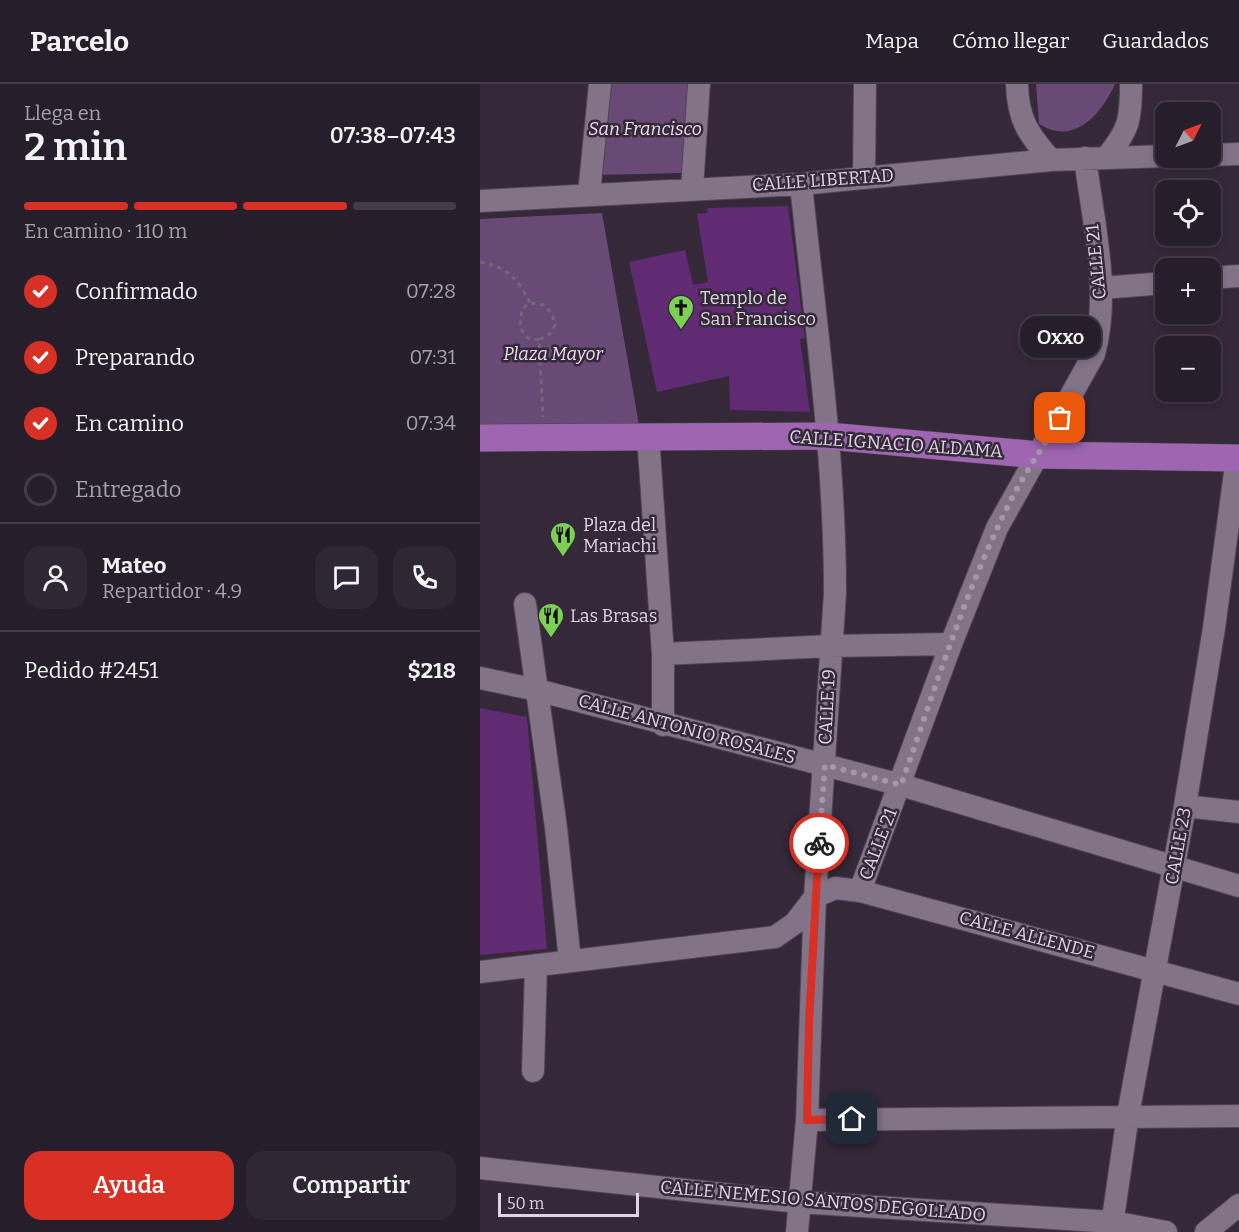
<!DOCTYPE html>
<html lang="es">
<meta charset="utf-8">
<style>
body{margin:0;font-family:Bitter,serif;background:#2f2733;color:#f1f3f6;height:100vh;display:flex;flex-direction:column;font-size:22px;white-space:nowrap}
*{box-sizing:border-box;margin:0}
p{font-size:20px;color:#a4a2a9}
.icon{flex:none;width:33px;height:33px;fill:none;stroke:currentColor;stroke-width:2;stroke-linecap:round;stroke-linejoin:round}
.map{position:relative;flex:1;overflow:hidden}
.sheet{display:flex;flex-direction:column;background:#271e2b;width:480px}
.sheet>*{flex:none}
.needle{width:39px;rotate:48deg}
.tools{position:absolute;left:675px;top:18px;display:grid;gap:12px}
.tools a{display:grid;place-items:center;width:66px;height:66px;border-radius:12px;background:#271e2b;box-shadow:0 3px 9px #0003,0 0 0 2px #433c47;font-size:30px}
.scale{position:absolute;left:18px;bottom:15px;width:141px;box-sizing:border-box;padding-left:6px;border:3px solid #ddd6e0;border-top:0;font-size:16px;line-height:21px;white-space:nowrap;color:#ddd6e0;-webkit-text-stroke:4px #342839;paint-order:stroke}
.pin{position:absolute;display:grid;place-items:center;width:51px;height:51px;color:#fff;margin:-26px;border-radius:12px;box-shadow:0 3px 9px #0006}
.courier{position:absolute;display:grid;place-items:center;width:60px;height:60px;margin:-30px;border:4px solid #d93025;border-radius:50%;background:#fff;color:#222;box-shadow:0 2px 8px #0007}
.bubble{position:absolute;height:42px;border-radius:18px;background:#271e2b;box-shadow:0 3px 9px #0003,0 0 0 2px #433c47;font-size:20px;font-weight:600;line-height:42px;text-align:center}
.head em{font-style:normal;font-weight:600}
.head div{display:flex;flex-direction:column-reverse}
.head{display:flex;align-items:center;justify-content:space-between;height:102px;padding:0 24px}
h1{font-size:39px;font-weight:600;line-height:45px}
.bar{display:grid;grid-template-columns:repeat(4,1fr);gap:9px 6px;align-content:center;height:72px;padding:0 24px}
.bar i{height:8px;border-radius:4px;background:#433c47}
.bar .active{background:#d93025}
.bar p{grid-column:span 4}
.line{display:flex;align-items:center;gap:15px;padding:0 24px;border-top:2px solid #433c47}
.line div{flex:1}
.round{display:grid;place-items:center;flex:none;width:63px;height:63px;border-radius:18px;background:#2f2733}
ol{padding:0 24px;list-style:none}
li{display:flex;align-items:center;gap:18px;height:66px}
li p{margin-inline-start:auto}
li .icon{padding:6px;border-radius:50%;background:#d93025;color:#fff;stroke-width:4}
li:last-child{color:#a4a2a9}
li i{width:33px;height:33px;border:3px solid #433c47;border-radius:50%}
.cta{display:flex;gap:12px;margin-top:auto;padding:12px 24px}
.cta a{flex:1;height:69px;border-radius:18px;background:#d93025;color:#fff;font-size:24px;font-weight:600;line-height:69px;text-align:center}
.cta a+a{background:#2f2733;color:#f1f3f6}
header{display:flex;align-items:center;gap:36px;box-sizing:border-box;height:84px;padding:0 30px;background:#271e2b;border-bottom:2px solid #433c47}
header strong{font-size:28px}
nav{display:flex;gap:33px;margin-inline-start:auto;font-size:21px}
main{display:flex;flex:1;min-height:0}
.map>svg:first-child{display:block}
.green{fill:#694975}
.building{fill:#612b73}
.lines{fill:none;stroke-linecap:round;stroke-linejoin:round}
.minor-casing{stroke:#4e4452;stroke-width:24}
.major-casing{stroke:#4e4452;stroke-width:28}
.path{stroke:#726877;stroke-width:3;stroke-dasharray:4.5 4.5;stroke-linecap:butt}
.minor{stroke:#827387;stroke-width:22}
.major{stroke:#9e66b0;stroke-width:27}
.done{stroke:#a299a6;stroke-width:6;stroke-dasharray:0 10.8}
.route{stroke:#d93025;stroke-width:8}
.labels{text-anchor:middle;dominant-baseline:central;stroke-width:5;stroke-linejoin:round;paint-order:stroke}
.park-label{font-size:18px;font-style:italic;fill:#eddef2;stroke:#342839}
.street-label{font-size:18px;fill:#ddd6e0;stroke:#342839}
.poi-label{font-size:18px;fill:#ddd6e0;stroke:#342839;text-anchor:start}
</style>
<header>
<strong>Parcelo</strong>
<nav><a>Mapa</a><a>Cómo llegar</a><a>Guardados</a></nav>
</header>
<main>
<section class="sheet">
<div class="head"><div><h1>2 min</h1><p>Llega en</p></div><em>07:38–07:43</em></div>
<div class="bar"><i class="active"></i><i class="active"></i><i class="active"></i><i></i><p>En camino · 110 m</p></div>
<ol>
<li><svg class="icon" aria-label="check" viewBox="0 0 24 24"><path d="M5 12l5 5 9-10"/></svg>Confirmado<p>07:28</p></li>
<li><svg class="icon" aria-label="check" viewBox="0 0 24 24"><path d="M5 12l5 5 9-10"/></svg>Preparando<p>07:31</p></li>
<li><svg class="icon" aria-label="check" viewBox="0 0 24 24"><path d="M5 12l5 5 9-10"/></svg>En camino<p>07:34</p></li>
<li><i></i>Entregado</li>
</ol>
<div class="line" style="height:108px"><a class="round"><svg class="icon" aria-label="person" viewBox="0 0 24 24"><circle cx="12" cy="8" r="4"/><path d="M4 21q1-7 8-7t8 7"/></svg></a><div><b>Mateo</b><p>Repartidor · 4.9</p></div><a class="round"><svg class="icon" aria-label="chat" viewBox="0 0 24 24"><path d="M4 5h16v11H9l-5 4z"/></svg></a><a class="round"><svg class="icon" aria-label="phone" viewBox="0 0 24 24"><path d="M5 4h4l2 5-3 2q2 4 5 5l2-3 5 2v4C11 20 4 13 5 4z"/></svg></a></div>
<div class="line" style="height:78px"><div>Pedido #2451</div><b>$218</b></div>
<div class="cta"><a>Ayuda</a><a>Compartir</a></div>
</section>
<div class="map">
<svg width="759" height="1148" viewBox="0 0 759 1148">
<rect width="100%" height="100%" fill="#342839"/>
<path class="green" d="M128,0H210L202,89L121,91Z
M556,0H635C621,31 594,62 559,40Z
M122,129L159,341L0,344V135Z"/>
<path class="building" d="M308,122L325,254L320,255L330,328L250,326L249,292L177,308L149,178L205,166L213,201L228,198L217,130L227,129L228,124Z
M0,624L47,633L67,865L0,871Z"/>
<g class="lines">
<defs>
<path id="minor" d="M537,0C538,36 548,50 571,76
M730,71L759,70
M626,74C649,46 651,36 651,0
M384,94L385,0
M212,104L219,0
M109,110L120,0
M0,117L321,100L571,76L686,72
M730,194L759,192
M621,204L686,199
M168,351L183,570V641
M45,520L76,744L90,877
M183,570L350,562L471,560
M0,594L57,606L421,701L759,802
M705,722L759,728
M380,807L471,560L517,444L614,270C631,207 613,138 605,74
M0,888L295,853L315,839L335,813L355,804L380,807L759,910
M53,987L56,881
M327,1036L759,1032
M0,1084L318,1118L633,1138L686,1148
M317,1148L327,1036L335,813L355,509C355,372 335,236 321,100
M631,1148L648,1031L705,722L734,544L757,374
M726,1148L759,1121"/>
<path id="major" d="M0,354L348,352L559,371L759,374"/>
</defs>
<use href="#minor" class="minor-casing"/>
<use href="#major" class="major-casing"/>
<path class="path" d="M0,178C28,183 38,195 50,219
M59,256L48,254L40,244L42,225L50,219L64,221L72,230L75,241L71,249L59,256L63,333"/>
<use href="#minor" class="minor"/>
<use href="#major" class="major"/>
</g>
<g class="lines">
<path class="done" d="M339,759L345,681L421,701C455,606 485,506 531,416C545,388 564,362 580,334"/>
<path class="route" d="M339,759L329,938L327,1036L372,1035"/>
</g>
<defs>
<symbol id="church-pin" viewBox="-11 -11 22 30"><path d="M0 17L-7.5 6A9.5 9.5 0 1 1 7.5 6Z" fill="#7cd155" stroke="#342839"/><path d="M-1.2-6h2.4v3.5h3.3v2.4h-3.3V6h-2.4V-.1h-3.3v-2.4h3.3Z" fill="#111"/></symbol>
<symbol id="restaurant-pin" viewBox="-11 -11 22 30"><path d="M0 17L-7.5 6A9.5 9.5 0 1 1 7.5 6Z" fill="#7cd155" stroke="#342839"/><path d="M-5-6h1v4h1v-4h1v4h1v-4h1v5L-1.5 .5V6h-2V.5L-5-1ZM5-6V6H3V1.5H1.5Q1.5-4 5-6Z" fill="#111"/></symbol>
</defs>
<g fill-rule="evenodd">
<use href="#church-pin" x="186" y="209" width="30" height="40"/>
<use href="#restaurant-pin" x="68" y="436" width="30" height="40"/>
<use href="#restaurant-pin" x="56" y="517" width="30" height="40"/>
</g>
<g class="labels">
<g class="park-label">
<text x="165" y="45">San Francisco</text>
<text x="73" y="270">Plaza Mayor</text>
</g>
<g class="street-label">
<text transform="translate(343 96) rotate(-4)">CALLE LIBERTAD</text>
<text transform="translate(616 178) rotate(-96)">CALLE 21</text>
<text transform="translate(416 360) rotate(4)">CALLE IGNACIO ALDAMA</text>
<text transform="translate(347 623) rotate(-87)">CALLE 19</text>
<text transform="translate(207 645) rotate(15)">CALLE ANTONIO ROSALES</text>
<text transform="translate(398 760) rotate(-69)">CALLE 21</text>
<text transform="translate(698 762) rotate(-80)">CALLE 23</text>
<text transform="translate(547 851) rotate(15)">CALLE ALLENDE</text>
<text transform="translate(343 1117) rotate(5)">CALLE NEMESIO SANTOS DEGOLLADO</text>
</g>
<g class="poi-label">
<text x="220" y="214">Templo de<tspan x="220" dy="21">San Francisco</tspan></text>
<text x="103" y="441">Plaza del<tspan x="103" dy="21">Mariachi</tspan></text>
<text x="90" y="532">Las Brasas</text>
</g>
</g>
</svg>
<div class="tools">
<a><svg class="needle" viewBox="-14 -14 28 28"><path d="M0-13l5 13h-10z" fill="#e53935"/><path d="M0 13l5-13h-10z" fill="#a4a2a9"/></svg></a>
<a><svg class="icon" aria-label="locate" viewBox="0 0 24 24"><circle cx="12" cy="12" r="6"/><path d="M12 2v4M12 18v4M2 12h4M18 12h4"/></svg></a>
<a>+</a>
<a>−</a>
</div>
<div class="scale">50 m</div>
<div class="pin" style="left:580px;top:334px;background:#ea580c"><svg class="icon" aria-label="bag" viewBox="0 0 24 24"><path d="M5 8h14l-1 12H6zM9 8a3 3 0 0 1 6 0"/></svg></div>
<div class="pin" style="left:372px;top:1035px;background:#1f2937"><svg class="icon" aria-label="home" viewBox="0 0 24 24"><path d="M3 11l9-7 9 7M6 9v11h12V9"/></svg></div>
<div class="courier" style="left:339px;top:759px"><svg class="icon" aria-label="bike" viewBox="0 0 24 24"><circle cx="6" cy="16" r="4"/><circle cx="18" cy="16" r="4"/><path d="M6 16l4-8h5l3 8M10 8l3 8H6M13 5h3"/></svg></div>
<div class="bubble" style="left:540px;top:232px;width:81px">Oxxo</div>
</div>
</main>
